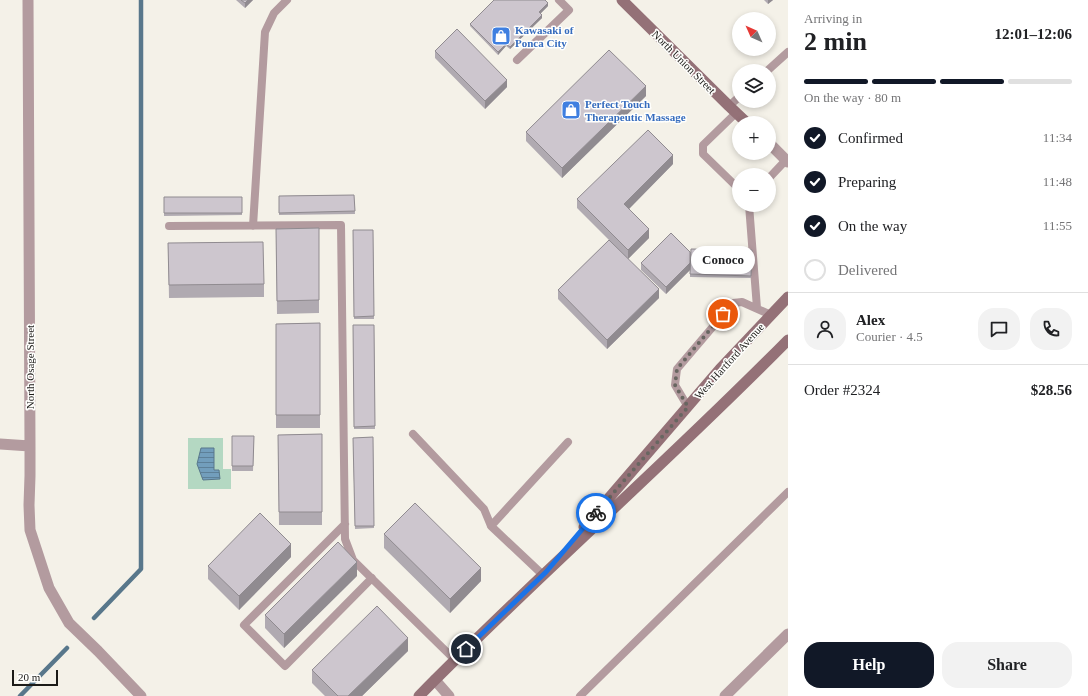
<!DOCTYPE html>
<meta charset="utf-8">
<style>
body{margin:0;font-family:"Times New Roman",serif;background:#f2f2f2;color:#202124;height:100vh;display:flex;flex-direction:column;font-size:15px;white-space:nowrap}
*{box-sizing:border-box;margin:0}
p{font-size:13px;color:#757577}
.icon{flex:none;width:22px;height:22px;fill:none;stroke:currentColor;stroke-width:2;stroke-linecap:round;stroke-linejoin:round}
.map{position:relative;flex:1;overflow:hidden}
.drawer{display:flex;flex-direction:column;background:#fff;width:300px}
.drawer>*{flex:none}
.needle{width:26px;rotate:315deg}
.controls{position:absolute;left:732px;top:12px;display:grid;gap:8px}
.controls a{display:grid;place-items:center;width:44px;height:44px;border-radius:50%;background:#fff;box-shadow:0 2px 6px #0003;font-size:20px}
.scale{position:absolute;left:12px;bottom:10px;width:46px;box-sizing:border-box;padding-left:4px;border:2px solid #1c1b18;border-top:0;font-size:11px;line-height:14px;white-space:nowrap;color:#1c1b18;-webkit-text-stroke:3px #fffffd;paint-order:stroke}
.pin{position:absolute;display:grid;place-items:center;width:34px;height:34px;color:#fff;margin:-17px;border:2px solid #fff;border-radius:50%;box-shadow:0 1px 4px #0007}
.courier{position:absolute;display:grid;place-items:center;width:40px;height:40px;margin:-20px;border:3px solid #1a73e8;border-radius:50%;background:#fff;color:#222;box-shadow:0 1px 5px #0007}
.bubble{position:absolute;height:28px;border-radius:14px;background:#fff;box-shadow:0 2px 6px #0003;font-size:13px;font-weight:700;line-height:28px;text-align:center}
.overview em{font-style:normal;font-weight:700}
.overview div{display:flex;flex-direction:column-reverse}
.overview{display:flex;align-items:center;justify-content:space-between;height:68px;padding:0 16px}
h1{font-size:26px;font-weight:700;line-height:30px}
.bar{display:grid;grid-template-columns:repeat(4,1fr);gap:6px 4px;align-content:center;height:48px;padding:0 16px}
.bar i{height:5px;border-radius:3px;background:#e0e0e0}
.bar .current{background:#111827}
.bar p{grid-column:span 4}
.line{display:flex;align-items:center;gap:10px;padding:0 16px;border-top:1px solid #e0e0e0}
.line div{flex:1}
.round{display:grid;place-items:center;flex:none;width:42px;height:42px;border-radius:16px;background:#f2f2f2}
ol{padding:0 16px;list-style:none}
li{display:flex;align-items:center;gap:12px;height:44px}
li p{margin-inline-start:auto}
li .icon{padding:4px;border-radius:50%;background:#111827;color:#fff;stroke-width:4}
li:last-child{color:#757577}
li i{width:22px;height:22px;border:2px solid #e0e0e0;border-radius:50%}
.primary-button{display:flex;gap:8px;margin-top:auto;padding:8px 16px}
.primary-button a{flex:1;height:46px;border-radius:16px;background:#111827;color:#fff;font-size:16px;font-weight:700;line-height:46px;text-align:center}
.primary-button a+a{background:#f2f2f2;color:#202124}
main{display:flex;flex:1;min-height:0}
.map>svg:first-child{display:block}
.pitch{fill:#b4d8c2}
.water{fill:url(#water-rules);stroke:#58778b}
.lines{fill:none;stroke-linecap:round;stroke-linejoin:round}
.stream{stroke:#58778b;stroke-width:4.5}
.service{stroke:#b39b9f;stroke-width:8}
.minor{stroke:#b39b9f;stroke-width:11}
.tertiary{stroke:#b39b9f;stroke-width:11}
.secondary{stroke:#947177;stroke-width:11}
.wall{fill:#b0aab1}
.shaded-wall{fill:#908b90}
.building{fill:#cdc6ce;stroke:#908b90}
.done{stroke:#686661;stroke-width:4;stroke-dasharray:0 7.2}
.route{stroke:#1a73e8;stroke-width:5}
.labels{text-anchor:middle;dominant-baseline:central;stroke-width:3;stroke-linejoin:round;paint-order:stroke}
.shop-label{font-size:11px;font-weight:bold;fill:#366cbe;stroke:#fffffd;text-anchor:start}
.street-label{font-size:11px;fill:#1c1b18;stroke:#fffffd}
</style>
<main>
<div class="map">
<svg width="788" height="696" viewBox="0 0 788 696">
<defs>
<pattern id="water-rules" width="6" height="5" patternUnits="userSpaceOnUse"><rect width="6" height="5" fill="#729ebc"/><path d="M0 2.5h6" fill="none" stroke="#5d8098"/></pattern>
</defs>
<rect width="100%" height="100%" fill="#f4f1e8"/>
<path class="pitch" d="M188,438H223V469H231V489H188Z"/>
<path class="water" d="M201,448H214V470H219L220,479L203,480L197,464Z"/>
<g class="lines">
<path class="stream" d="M94,618L141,569V0
M20,696L67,648"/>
<path class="service" d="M517,60L569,10L559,0
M767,71L788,52
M729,106L739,97
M736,113L703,145V154L739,189
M769,178L786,160
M749,205L757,308
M169,226L341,225L345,539L353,560L455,660
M253,226L265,32L274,13L287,0
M688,407L675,385L677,369L733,303L742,302L771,315
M413,434L484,509L491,526L543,575
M345,524L244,625L285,666L372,578
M491,526L568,442
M580,696L788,492"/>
<path class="minor" d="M28,0L30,446V476L29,505L30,530L49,588L69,623L98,651L141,696
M0,444L30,446
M435,680L449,696
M725,696L788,634"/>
<path class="tertiary" d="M769,143L788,162"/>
<path class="secondary" d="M622,0L729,106L747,123
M584,527L720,369L788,297
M419,696C539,574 668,462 788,340"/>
</g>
<path class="wall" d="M236,0H253L245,8Z
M764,0H773L768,4Z
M548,6L540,14L542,18L510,49L506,46L498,55L470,26V24Z
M435,51L507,87L485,109L435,58Z
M646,96L562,178L526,141V132Z
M673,164L629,209L649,238L628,259L659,298L607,349L558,299V290L609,240L577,208V199Z
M354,195L355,214L279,215V196Z
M164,197H242V215L164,216Z
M319,228V313L277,314L276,229Z
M353,230H373L374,319H354Z
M168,243L264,284V297L169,298Z
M752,250L751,278L690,277V270L666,294L641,270V263L690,252Z
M320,323V428H276V324Z
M353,325H374L375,429H354Z
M322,434V525H279L278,435Z
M232,436H254L253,471H232Z
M373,437L374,528L355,529L353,438Z
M384,534L481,581L450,613L384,548Z
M291,557L239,610L208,579V566Z
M357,576L284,648L265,628V615Z
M408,651L362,696H325L312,683V670Z"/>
<path class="shaded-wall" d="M248,0H253L245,8V3Z
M768,0H773L768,4Z
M548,3V6L539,15V12Z
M542,15V18L510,49V47Z
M506,44V46L498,55V52Z
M507,80V87L485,109V101Z
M646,86V96L562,178V168Z
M673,155V164L624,214V204Z
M649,229V238L628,259V250Z
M690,263V270L666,294V287Z
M659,289V298L607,349V340Z
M291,544V557L239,610V596Z
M357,562V576L284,648V634Z
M481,568V581L450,613V599Z
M408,638V651L362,696H348Z"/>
<path class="building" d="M241,0H248L245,3Z
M494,0H545L548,3L539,12L542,15L510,47L506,44L498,52L470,24Z
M457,29L507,80L485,101L435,51Z
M609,50L646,86L562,168L526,132Z
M648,130L673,155L624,204L649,229L628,250L577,199Z
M354,195L355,211L279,213V196Z
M164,197H242V213H164Z
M319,228V300L277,301L276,229Z
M353,230H373L374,316L354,317Z
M671,233L690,252V263L666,287L641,263Z
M609,240L659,289L607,340L558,290Z
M263,242L264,284L169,285L168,243Z
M691,249L752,250L751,276L690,274Z
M320,323V415H276V324Z
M353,325H374L375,426L354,427Z
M322,434V512H279L278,435Z
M232,436H254L253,466H232Z
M373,437L374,526H355L353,438Z
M415,503L481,568L450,599L384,534Z
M260,513L291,544L239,596L208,566Z
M338,542L357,562L284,634L265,615Z
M377,606L408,638L348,696H338L312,670Z"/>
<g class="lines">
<path class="done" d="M596,513L688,407L675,385L677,369L723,314"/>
<path class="route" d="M466,649L546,572L596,513"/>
</g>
<defs>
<symbol id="shop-square" viewBox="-11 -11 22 22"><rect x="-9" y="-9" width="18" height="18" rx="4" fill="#3f7fe0" stroke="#fffffd"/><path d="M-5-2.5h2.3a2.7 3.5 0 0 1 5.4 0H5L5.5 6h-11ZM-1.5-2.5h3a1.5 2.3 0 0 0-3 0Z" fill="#fff"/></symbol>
</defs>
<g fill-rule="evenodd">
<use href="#shop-square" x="490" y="25" width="22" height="22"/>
<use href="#shop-square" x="560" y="99" width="22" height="22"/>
</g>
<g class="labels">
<g class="shop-label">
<text x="515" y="30">Kawasaki of<tspan x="515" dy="13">Ponca City</tspan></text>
<text x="585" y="104">Perfect Touch<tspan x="585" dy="13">Therapeutic Massage</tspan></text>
</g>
<g class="street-label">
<text transform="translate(684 62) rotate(45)">North Union Street</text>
<text transform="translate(729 361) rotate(-48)">West Hartford Avenue</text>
<text transform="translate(30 367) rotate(-90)">North Osage Street</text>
</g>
</g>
</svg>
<div class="controls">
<a><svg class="needle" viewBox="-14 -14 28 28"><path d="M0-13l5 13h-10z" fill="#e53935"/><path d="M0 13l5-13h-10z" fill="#757577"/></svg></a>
<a><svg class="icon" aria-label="layers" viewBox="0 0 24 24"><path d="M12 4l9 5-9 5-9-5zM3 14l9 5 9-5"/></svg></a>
<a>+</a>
<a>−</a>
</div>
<div class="scale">20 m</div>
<div class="pin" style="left:723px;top:314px;background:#ea580c"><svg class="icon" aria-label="bag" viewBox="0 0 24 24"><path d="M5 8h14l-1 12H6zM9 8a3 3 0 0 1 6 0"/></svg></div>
<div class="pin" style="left:466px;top:649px;background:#1f2937"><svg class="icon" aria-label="home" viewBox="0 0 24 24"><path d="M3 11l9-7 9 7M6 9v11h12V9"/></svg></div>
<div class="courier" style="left:596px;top:513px"><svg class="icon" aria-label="bike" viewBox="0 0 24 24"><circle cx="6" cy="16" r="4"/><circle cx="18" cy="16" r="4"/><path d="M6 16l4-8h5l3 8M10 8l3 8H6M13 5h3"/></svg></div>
<div class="bubble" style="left:691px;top:246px;width:64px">Conoco</div>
</div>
<section class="drawer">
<div class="overview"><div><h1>2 min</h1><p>Arriving in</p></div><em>12:01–12:06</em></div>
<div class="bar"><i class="current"></i><i class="current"></i><i class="current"></i><i></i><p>On the way · 80 m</p></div>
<ol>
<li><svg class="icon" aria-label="check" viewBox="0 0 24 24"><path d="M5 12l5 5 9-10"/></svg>Confirmed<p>11:34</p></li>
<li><svg class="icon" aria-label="check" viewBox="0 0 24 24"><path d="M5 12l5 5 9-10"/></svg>Preparing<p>11:48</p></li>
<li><svg class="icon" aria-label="check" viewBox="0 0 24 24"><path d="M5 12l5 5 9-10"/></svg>On the way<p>11:55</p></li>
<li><i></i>Delivered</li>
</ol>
<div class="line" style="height:72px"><a class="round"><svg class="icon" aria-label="person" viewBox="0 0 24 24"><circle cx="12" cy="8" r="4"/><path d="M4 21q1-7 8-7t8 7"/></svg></a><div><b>Alex</b><p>Courier · 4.5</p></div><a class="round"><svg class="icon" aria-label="chat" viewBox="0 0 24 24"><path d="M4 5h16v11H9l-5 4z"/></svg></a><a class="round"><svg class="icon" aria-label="phone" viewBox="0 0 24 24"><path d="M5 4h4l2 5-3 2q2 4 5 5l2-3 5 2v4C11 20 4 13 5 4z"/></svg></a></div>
<div class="line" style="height:52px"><div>Order #2324</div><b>$28.56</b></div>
<div class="primary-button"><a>Help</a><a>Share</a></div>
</section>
</main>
